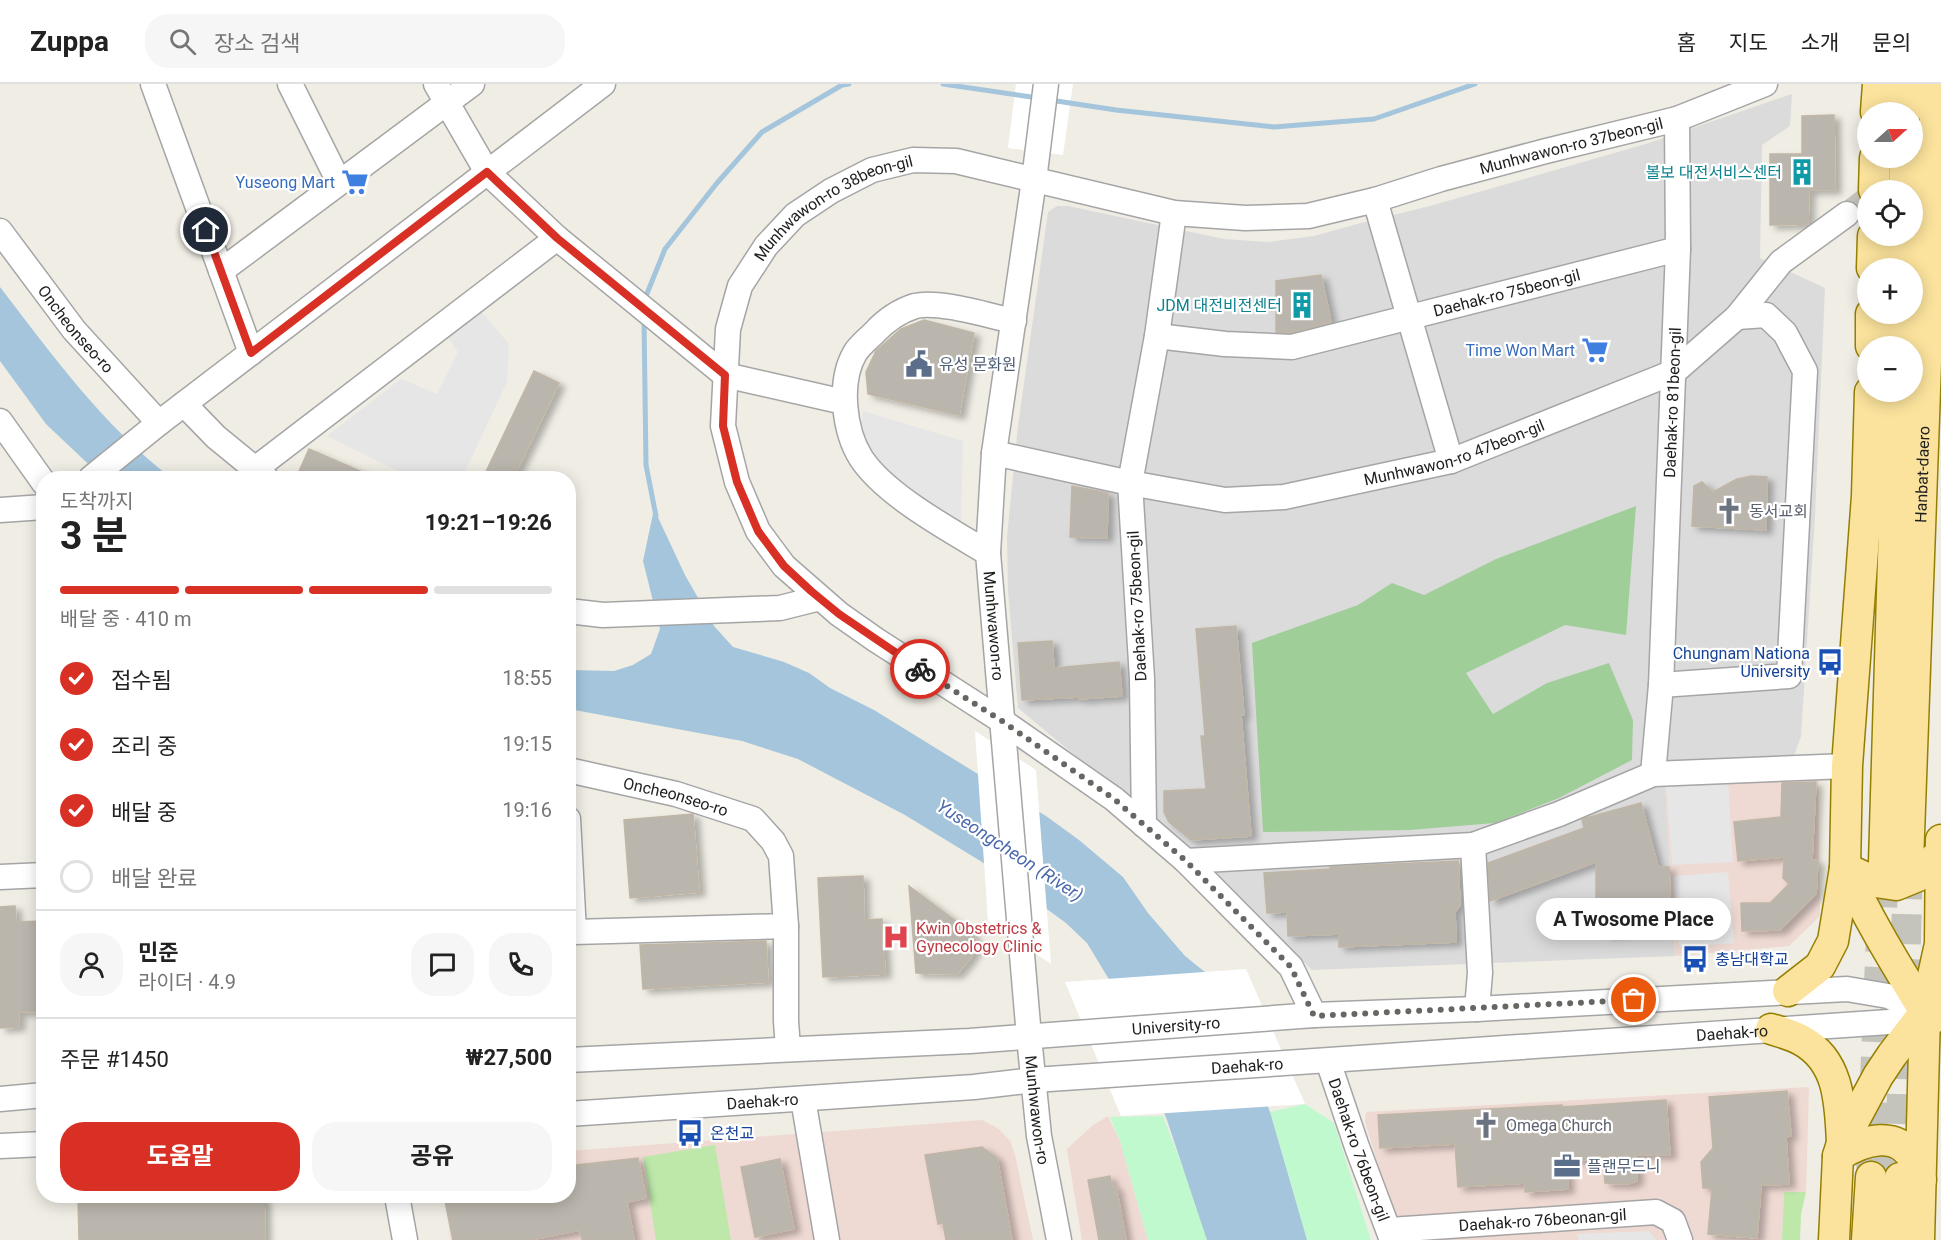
<!DOCTYPE html>
<html lang="ko">
<meta charset="utf-8">
<style>
body{margin:0;font-family:Roboto,"Noto Sans KR",sans-serif;background:#f6f6f6;color:#222;height:100vh;display:flex;flex-direction:column;font-size:22px;white-space:nowrap}
*{box-sizing:border-box;margin:0}
p{font-size:20px;color:#767676}
.icon{flex:none;width:33px;height:33px;fill:none;stroke:currentColor;stroke-width:2;stroke-linecap:round;stroke-linejoin:round}
.map{position:relative;flex:1;overflow:hidden}
.drawer{position:absolute;left:36px;top:387px;width:540px;height:732px;display:flex;flex-direction:column;background:#fff;border-radius:24px;box-shadow:0 3px 15px #0003}
.drawer>*{flex:none}
.needle{width:39px;rotate:69deg}
.tools{position:absolute;left:1857px;top:18px;display:grid;gap:12px}
.tools a{display:grid;place-items:center;width:66px;height:66px;border-radius:50%;background:#fff;box-shadow:0 3px 15px #0003;font-size:30px}
.pin{position:absolute;display:grid;place-items:center;width:51px;height:51px;color:#fff;margin:-26px;border:3px solid #fff;border-radius:50%;box-shadow:0 2px 6px #0007}
.courier{position:absolute;display:grid;place-items:center;width:60px;height:60px;margin:-30px;border:4px solid #d93025;border-radius:50%;background:#fff;color:#222;box-shadow:0 2px 8px #0007}
.bubble{position:absolute;height:42px;border-radius:21px;background:#fff;box-shadow:0 3px 15px #0003;font-size:20px;font-weight:700;line-height:42px;text-align:center}
.summary em{font-style:normal;font-weight:700}
.summary div{display:flex;flex-direction:column-reverse}
.summary{display:flex;align-items:center;justify-content:space-between;height:102px;padding:0 24px}
h1{font-size:39px;font-weight:700;line-height:45px}
.bar{display:grid;grid-template-columns:repeat(4,1fr);gap:9px 6px;align-content:center;height:72px;padding:0 24px}
.bar i{height:8px;border-radius:4px;background:#e0e0e0}
.bar .current{background:#d93025}
.bar p{grid-column:span 4}
.line{display:flex;align-items:center;gap:15px;padding:0 24px;border-top:2px solid #e0e0e0}
.line div{flex:1}
.round{display:grid;place-items:center;flex:none;width:63px;height:63px;border-radius:24px;background:#f6f6f6}
ol{padding:0 24px;list-style:none}
li{display:flex;align-items:center;gap:18px;height:66px}
li p{margin-inline-start:auto}
li .icon{padding:6px;border-radius:50%;background:#d93025;color:#fff;stroke-width:4}
li:last-child{color:#767676}
li i{width:33px;height:33px;border:3px solid #e0e0e0;border-radius:50%}
.button{display:flex;gap:12px;margin-top:auto;padding:12px 24px}
.button a{flex:1;height:69px;border-radius:24px;background:#d93025;color:#fff;font-size:24px;font-weight:700;line-height:69px;text-align:center}
.button a+a{background:#f6f6f6;color:#222}
header{display:flex;align-items:center;gap:36px;box-sizing:border-box;height:84px;padding:0 30px;background:#fff;border-bottom:2px solid #e0e0e0}
header strong{font-size:28px}
nav{display:flex;gap:33px;margin-inline-start:auto;font-size:21px}
.search{width:420px;height:54px;background:#f6f6f6;display:flex;align-items:center;gap:15px;box-sizing:border-box;padding:0 21px;border-radius:24px;color:#767676;font-size:22px}
.map>svg:first-child{display:block}
.residential{fill:#dcdbdb}
.commercial{fill:#efd9d3}
.grass{fill:#bde8aa}
.forest{fill:#9fce99}
.park{fill:#c1f9cf}
.parking{fill:#e6e6e6}
.water{fill:#a4c5dc}
.pier{fill:#fff}
.lines{fill:none;stroke-linecap:round;stroke-linejoin:round}
.stream{stroke:#a4c5dc;stroke-width:5}
.building{fill:#bbb6ad;stroke:#c0b6a6;stroke-width:1.5;filter:url(#shadow)}
.minor-tunnel{stroke:#c5c4bc;stroke-width:24;stroke-dasharray:24 12;stroke-linecap:butt}
.major-tunnel{stroke:#c5c4bc;stroke-width:30;stroke-dasharray:30 15;stroke-linecap:butt}
.minor-casing{stroke:#a5a5a5;stroke-width:27}
.major-casing{stroke:#957f02;stroke-width:33}
.minor{stroke:#fff;stroke-width:24}
.major{stroke:#fbe39d;stroke-width:30}
.done{stroke:#676663;stroke-width:6;stroke-dasharray:0 10.8}
.route{stroke:#d93025;stroke-width:8}
.labels{text-anchor:middle;dominant-baseline:central;stroke-width:4.5;stroke-linejoin:round;paint-order:stroke}
.street-label{font-size:16px;fill:#1e1e1e;stroke:#fff}
.culture-label{font-size:16px;fill:#0d838f;stroke:#fff;text-anchor:end}
.shop-label{font-size:16px;fill:#366cbe;stroke:#fff;text-anchor:end}
.service-label{font-size:16px;fill:#4e5e75;stroke:#fff;text-anchor:start}
.worship-label{font-size:16px;fill:#5b616d;stroke:#fff;text-anchor:start}
.transit-label{font-size:16px;fill:#164399;stroke:#fff;text-anchor:start}
.health-label{font-size:16px;fill:#be3a42;stroke:#fff;text-anchor:start}
.water-label{font-size:18px;font-style:italic;fill:#4b6aac;stroke:#fff}
</style>
<header>
<strong>Zuppa</strong>
<div class="search"><svg class="icon" aria-label="search" viewBox="0 0 24 24"><circle cx="10" cy="10" r="6"/><path d="M15 15l6 6"/></svg>장소 검색</div>
<nav><a>홈</a><a>지도</a><a>소개</a><a>문의</a></nav>
</header>
<div class="map">
<svg width="1941" height="1156" viewBox="0 0 1941 1156">
<defs>
<filter id="shadow"><feDropShadow dx="6" dy="4" stdDeviation="3" flood-color="#0004"/></filter>
</defs>
<rect width="100%" height="100%" fill="#efede4"/>
<path class="residential" d="M1792,10L1790,42L1762,61L1760,174L1825,204L1815,432L1801,652L1794,672L1665,699L1675,872L1312,886L1196,769L1120,709L1018,624L1008,507L1007,453L1018,342L1048,128L1057,122H1068L1224,155L1268,158L1314,152L1357,140L1430,122L1649,59Z"/>
<path class="commercial" d="M1818,690L1820,832L1789,862L1675,872L1665,699Z
M1809,1003L1806,1108H1784L1782,1156H1401L1365,1038L1366,1028Z
M1108,1032L1120,1057L1148,1156H1082L1067,1065L1092,1042Z
M982,1036L999,1045L1010,1057L1015,1071L1033,1156H451L444,1112H568L569,1067Z"/>
<path class="grass" d="M715,1061L731,1156H656L643,1073Z
M1784,1108H1806L1801,1130L1800,1156H1782Z"/>
<path class="forest" d="M1636,422L1626,551L1565,541L1466,589L1493,630L1547,599L1609,579L1633,636L1632,676L1559,714L1495,739L1410,746L1263,748L1252,559L1358,521L1392,499L1424,511L1496,475Z"/>
<path class="park" d="M1305,1020L1334,1039L1371,1156H1307L1270,1028Z
M1163,1032L1195,1116L1207,1156H1148L1120,1057L1110,1033Z"/>
<path class="parking" d="M479,225L509,260L507,298L462,394H412L327,352L401,295L437,310L458,268L445,249Z
M863,327L963,357L961,443L891,392L872,367L861,347Z
M1728,696L1733,778L1672,781L1666,700Z
M1728,788L1734,859L1679,863L1673,792Z
M1649,1147L1656,1156H1579L1577,1150Z"/>
<path class="water" d="M0,203C52,271 103,341 171,394H103L46,340L0,277Z
M654,425L685,491L714,542L733,563L784,578L809,589L830,604L874,626L1046,732L1079,756L1123,793L1148,829L1185,872L1221,901L1270,1028L1307,1156H1207L1167,1036L1110,897L1087,859L1066,839L982,778L905,731L798,675L742,657L569,625L568,586L614,587L633,581L651,570L660,545L643,477Z"/>
<path class="pier" d="M1016,0H1073L1063,71L1008,64Z
M975,647L1036,686L1051,880L988,837Z
M1246,885L1305,1020L1121,1032L1065,898Z"/>
<g class="lines">
<path class="stream" d="M943,0L1038,14
M1050,16L1116,26L1274,43L1374,35L1475,0
M644,217L665,165L717,99L762,48L842,1L849,0
M644,235L646,381L656,432"/>
</g>
<path class="building" d="M1834,31L1835,106H1809L1808,140L1770,141V70H1802V32Z
M1321,191L1331,238L1291,249L1276,248V197Z
M924,236L974,249L959,331L868,310L866,288L876,267L901,245Z
M534,287L559,299L513,394H483Z
M309,365L376,394H296Z
M1752,392L1767,393L1766,446L1692,442L1694,402L1702,398L1713,408L1737,395Z
M1072,402L1108,409L1107,454L1070,453Z
M1236,542L1244,631H1241L1251,752L1191,756L1169,738L1164,728V707L1206,705L1201,652H1205L1196,545Z
M1052,557L1054,584L1119,578L1122,612L1079,615V613L1022,616L1018,559Z
M1816,698L1812,776L1818,777L1816,810L1780,846L1742,847L1741,819H1770L1789,800L1783,794L1784,773L1738,777L1734,738L1781,733L1782,699Z
M1641,719L1658,783H1669L1671,846L1632,847L1607,850L1596,817V778L1490,817L1488,779L1584,744L1582,736L1586,734Z
M693,730L699,808L630,814L624,736Z
M1458,777L1460,821L1455,828L1456,858L1339,863V850L1288,852L1287,828L1267,829L1264,789L1330,785V783Z
M863,792L864,836L882,835L885,890L823,893L818,794Z
M909,802L972,849L976,857V864L971,873L957,890L916,889Z
M15,822L16,838L44,837V927L19,928V943L0,944V823Z
M766,857L768,898L643,905L640,861Z
M1787,1007L1791,1052L1786,1053L1789,1100L1761,1101L1757,1154L1708,1150L1712,1104H1703L1701,1078L1713,1064L1709,1013Z
M1666,1016L1670,1071H1636L1637,1097L1627,1100L1605,1099L1603,1075L1566,1076L1568,1105L1525,1108V1099L1458,1103L1455,1060L1380,1064L1378,1031L1562,1021V1023Z
M982,1063L997,1074L1012,1156H946L943,1139L938,1140L925,1071Z
M638,1074L646,1114L627,1118L634,1156H582L580,1146L530,1156H453L444,1112H568V1082Z
M780,1075L794,1145L755,1153L741,1083Z
M1110,1092L1112,1103L1116,1102L1126,1156H1099L1088,1096Z
M78,1112H264L265,1156H79Z"/>
<g class="lines">
<path class="minor-tunnel" d="M1847,130L1868,114"/>
<path class="major-tunnel" d="M1900,1085L1908,778
M1871,1093L1884,779"/>
<defs>
<g id="minor">
<path d="M153,0L251,269"/>
<path d="M290,0L339,98"/>
<path d="M436,0L487,88L557,154L725,291L844,318"/>
<path id="s1" d="M1046,0L1034,96L994,369L988,469L1029,953L1039,1052L1059,1156"/>
<path d="M1375,116L1451,377"/>
<path id="s2" d="M0,147L74,246L159,339"/>
<path d="M221,187L472,0"/>
<path id="s3" d="M1157,252L1225,260L1292,263L1678,165"/>
<path d="M184,320L216,353L266,394"/>
<path d="M0,337L44,399"/>
<path id="s4" d="M994,369L1130,399L1225,416L1284,413L1451,377L1674,288L1737,233L1781,178L1847,130"/>
<path d="M255,385L557,154"/>
<path d="M91,394L159,339L603,0"/>
<path d="M0,426L44,423"/>
<path d="M988,469C950,446 885,411 861,374C844,347 838,298 855,269C859,262 868,255 874,249C885,237 899,227 915,222C939,216 989,232 1014,237"/>
<path d="M568,527L603,531L780,524L820,514"/>
<path d="M1661,601L1789,592L1805,287L1785,249L1766,231L1737,233"/>
<path id="s5" d="M568,686L676,710L753,735L773,757L781,772L786,842V937L788,965"/>
<path id="s6" d="M1653,690L1661,601L1678,165L1677,35"/>
<path d="M568,735L574,848L786,842"/>
<path d="M1144,741L1142,595L1130,399L1157,252L1174,129"/>
<path d="M1473,761L1480,889L1477,925"/>
<path d="M1186,777L1473,761L1559,730L1653,690L1847,682"/>
<path d="M0,793L44,791"/>
<path id="s7" d="M1314,931L1291,883L1186,777L1114,715L1002,637L876,556L839,530L784,482L758,447L737,398L723,342L728,245L740,202L766,162L795,131L831,107L872,86L913,76L956,77L1174,129L1245,134L1308,132L1375,116L1441,95L1546,67L1677,35L1765,0"/>
<path id="s8" d="M568,976L970,957L1314,931L1477,925L1847,905L1888,912L1925,928"/>
<path id="s9" d="M1328,977L1357,1063L1392,1156"/>
<path d="M0,1015L44,1011"/>
<path d="M803,1015L827,1156"/>
<path id="s10" d="M568,1030L974,1003L1034,996L1889,938L1925,928"/>
<path d="M0,1062L44,1060"/>
<path d="M397,1112L405,1156"/>
<path id="s11" d="M1390,1146L1656,1128L1673,1137L1680,1156"/>
</g>
<g id="major">
<path d="M1906,0V28"/>
<path d="M1876,28L1878,0"/>
<path d="M1874,106L1875,74"/>
<path d="M1904,106L1905,74"/>
<path d="M1872,184L1873,152"/>
<path d="M1901,184L1902,152"/>
<path d="M1871,262V230"/>
<path d="M1899,262L1900,230"/>
<path id="s12" d="M1908,778L1936,0"/>
<path d="M1884,779L1898,308"/>
<path d="M1845,784C1867,834 1897,882 1925,928L1932,935"/>
<path d="M1845,784L1875,798L1896,801L1918,792L1934,775"/>
<path d="M1788,907L1820,882L1833,857L1845,784L1847,682L1867,412L1870,308"/>
<path d="M1771,945C1781,948 1792,951 1801,956C1840,977 1840,1020 1842,1059"/>
<path d="M1838,1072C1863,1056 1899,1044 1915,1078C1918,1084 1920,1090 1921,1096"/>
<path d="M1834,1156L1838,1072L1842,1059L1878,992L1892,971L1925,928L1930,927"/>
<path d="M1867,1156L1871,1093"/>
<path d="M1896,1156L1900,1094"/>
<path d="M1919,1156L1925,928L1940,860L1941,756"/>
</g>
</defs>
<use href="#minor" class="minor-casing"/>
<use href="#major" class="major-casing"/>
<use href="#minor" class="minor"/>
<use href="#major" class="major"/>
</g>
<g class="lines">
<path class="done" d="M920,585L1002,637L1114,715L1186,777L1291,883L1314,932L1634,916"/>
<path class="route" d="M206,146L251,269L487,88L557,154L725,291L723,342L737,398L758,447L784,482L811,507L839,530L920,585"/>
</g>
<defs>
<symbol id="building-bare" viewBox="-9 -9 18 18"><path d="M-4-6H4V6H1V3H-1V6H-4ZM-2.5-4.3h1.7v1.8h-1.7ZM.8-4.3h1.7v1.8H.8ZM-2.5-1h1.7V.8h-1.7ZM.8-1h1.7V.8H.8Z" fill="#0f9aa8" stroke="#fff" stroke-width="2.5" paint-order="stroke"/></symbol>
<symbol id="supermarket-bare" viewBox="-9 -9 18 18"><path d="M-6-5.5h2.5l.6 2H6L4.5 2H-2.5L-4.4-4H-6ZM-1.5 3.2a1.3 1.3 0 1 0 .1 0ZM3 3.2a1.3 1.3 0 1 0 .1 0Z" fill="#3f7fe0" stroke="#fff" stroke-width="2.5" paint-order="stroke"/></symbol>
<symbol id="civic-bare" viewBox="-9 -9 18 18"><path d="M-.6-6.5H3V-4.5H.6V-3L4-1V1h2V6H-6V1h2V-1L-.6-3ZM-1.2 2.5V6h2.4V2.5Z" fill="#5c6f8a" stroke="#fff" stroke-width="2.5" paint-order="stroke"/></symbol>
<symbol id="church-bare" viewBox="-9 -9 18 18"><path d="M-1.2-6h2.4v3.5h3.3v2.4h-3.3V6h-2.4V-.1h-3.3v-2.4h3.3Z" fill="#6b7280" stroke="#fff" stroke-width="2.5" paint-order="stroke"/></symbol>
<symbol id="bus-bare" viewBox="-9 -9 18 18"><path d="M-5-6H5V4H4V6H2V4H-2V6H-4V4H-5ZM-3.5-4V0h7V-4ZM-3.5 1.2v1.5H-2V1.2ZM2 1.2v1.5H3.5V1.2Z" fill="#1a4fb4" stroke="#fff" stroke-width="2.5" paint-order="stroke"/></symbol>
<symbol id="hospital-bare" viewBox="-9 -9 18 18"><path d="M-5-5h3v3.5h4V-5h3V5h-3V1.5h-4V5h-3Z" fill="#e0444e" stroke="#fff" stroke-width="2.5" paint-order="stroke"/></symbol>
<symbol id="office-bare" viewBox="-9 -9 18 18"><path d="M-6-3h4V-5.5h4V-3h4V5H-6ZM-1-4.5V-3h2v-1.5ZM-6 0V1H6V0Z" fill="#5c6f8a" stroke="#fff" stroke-width="2.5" paint-order="stroke"/></symbol>
</defs>
<g fill-rule="evenodd">
<use href="#building-bare" x="1783" y="69" width="38" height="38"/>
<use href="#supermarket-bare" x="336" y="79" width="38" height="38"/>
<use href="#building-bare" x="1283" y="202" width="38" height="38"/>
<use href="#supermarket-bare" x="1576" y="247" width="38" height="38"/>
<use href="#civic-bare" x="900" y="261" width="38" height="38"/>
<use href="#church-bare" x="1710" y="408" width="38" height="38"/>
<use href="#bus-bare" x="1811" y="559" width="38" height="38"/>
<use href="#hospital-bare" x="877" y="834" width="38" height="38"/>
<use href="#bus-bare" x="1676" y="856" width="38" height="38"/>
<use href="#church-bare" x="1467" y="1022" width="38" height="38"/>
<use href="#bus-bare" x="671" y="1030" width="38" height="38"/>
<use href="#office-bare" x="1548" y="1063" width="38" height="38"/>
</g>
<g class="labels">
<g class="street-label">
<text stroke="none"><textPath href="#s7" startOffset="1894">Munhwawon-ro 37beon-gil</textPath></text>
<text stroke="none"><textPath href="#s7" startOffset="1125">Munhwawon-ro 38beon-gil</textPath></text>
<text stroke="none"><textPath href="#s3" startOffset="357">Daehak-ro 75beon-gil</textPath></text>
<text stroke="none"><textPath href="#s2" startOffset="124">Oncheonseo-ro</textPath></text>
<text stroke="none"><textPath href="#s6" startOffset="372">Daehak-ro 81beon-gil</textPath></text>
<text stroke="none"><textPath href="#s4" startOffset="471">Munhwawon-ro 47beon-gil</textPath></text>
<text stroke="none"><textPath href="#s12" startOffset="388">Hanbat-daero</textPath></text>
<text transform="translate(1137 522) rotate(-93)">Daehak-ro 75beon-gil</text>
<text stroke="none"><textPath href="#s1" startOffset="546">Munhwawon-ro</textPath></text>
<text stroke="none"><textPath href="#s5" startOffset="111">Oncheonseo-ro</textPath></text>
<text stroke="none"><textPath href="#s8" startOffset="609">University-ro</textPath></text>
<text stroke="none"><textPath href="#s10" startOffset="1167">Daehak-ro</textPath></text>
<text stroke="none"><textPath href="#s10" startOffset="681">Daehak-ro</textPath></text>
<text stroke="none"><textPath href="#s10" startOffset="195">Daehak-ro</textPath></text>
<text stroke="none"><textPath href="#s1" startOffset="1032">Munhwawon-ro</textPath></text>
<text stroke="none"><textPath href="#s9" startOffset="94">Daehak-ro 76beon-gil</textPath></text>
<text stroke="none"><textPath href="#s11" startOffset="153">Daehak-ro 76beonan-gil</textPath></text>
</g>
<g class="culture-label">
<text x="1782" y="88">볼보 대전서비스센터</text>
<text x="1282" y="221">JDM 대전비전센터</text>
</g>
<g class="shop-label">
<text x="335" y="98">Yuseong Mart</text>
<text x="1575" y="266">Time Won Mart</text>
</g>
<g class="service-label">
<text x="939" y="280">유성 문화원</text>
<text x="1587" y="1082">플랜무드니</text>
</g>
<g class="worship-label">
<text x="1749" y="427">동서교회</text>
<text x="1506" y="1041">Omega Church</text>
</g>
<g class="transit-label">
<text x="1810" y="569" text-anchor="end">Chungnam Nationa<tspan x="1810" dy="18">University</tspan></text>
<text x="1715" y="875">충남대학교</text>
<text x="710" y="1049">온천교</text>
</g>
<g class="health-label">
<text x="916" y="844">Kwin Obstetrics &amp;<tspan x="916" dy="18">Gynecology Clinic</tspan></text>
</g>
<g class="water-label">
<text transform="translate(1010 766) rotate(33)">Yuseongcheon (River)</text>
</g>
</g>
</svg>
<div class="tools">
<a><svg class="needle" viewBox="-14 -14 28 28"><path d="M0-13l5 13h-10z" fill="#e53935"/><path d="M0 13l5-13h-10z" fill="#767676"/></svg></a>
<a><svg class="icon" aria-label="locate" viewBox="0 0 24 24"><circle cx="12" cy="12" r="6"/><path d="M12 2v4M12 18v4M2 12h4M18 12h4"/></svg></a>
<a>+</a>
<a>−</a>
</div>
<div class="pin" style="left:1634px;top:916px;background:#ea580c"><svg class="icon" aria-label="bag" viewBox="0 0 24 24"><path d="M5 8h14l-1 12H6zM9 8a3 3 0 0 1 6 0"/></svg></div>
<div class="pin" style="left:206px;top:146px;background:#1f2937"><svg class="icon" aria-label="home" viewBox="0 0 24 24"><path d="M3 11l9-7 9 7M6 9v11h12V9"/></svg></div>
<div class="courier" style="left:920px;top:585px"><svg class="icon" aria-label="bike" viewBox="0 0 24 24"><circle cx="6" cy="16" r="4"/><circle cx="18" cy="16" r="4"/><path d="M6 16l4-8h5l3 8M10 8l3 8H6M13 5h3"/></svg></div>
<div class="bubble" style="left:1536px;top:814px;width:195px">A Twosome Place</div>
<section class="drawer">
<div class="summary"><div><h1>3 분</h1><p>도착까지</p></div><em>19:21–19:26</em></div>
<div class="bar"><i class="current"></i><i class="current"></i><i class="current"></i><i></i><p>배달 중 · 410 m</p></div>
<ol>
<li><svg class="icon" aria-label="check" viewBox="0 0 24 24"><path d="M5 12l5 5 9-10"/></svg>접수됨<p>18:55</p></li>
<li><svg class="icon" aria-label="check" viewBox="0 0 24 24"><path d="M5 12l5 5 9-10"/></svg>조리 중<p>19:15</p></li>
<li><svg class="icon" aria-label="check" viewBox="0 0 24 24"><path d="M5 12l5 5 9-10"/></svg>배달 중<p>19:16</p></li>
<li><i></i>배달 완료</li>
</ol>
<div class="line" style="height:108px"><a class="round"><svg class="icon" aria-label="person" viewBox="0 0 24 24"><circle cx="12" cy="8" r="4"/><path d="M4 21q1-7 8-7t8 7"/></svg></a><div><b>민준</b><p>라이더 · 4.9</p></div><a class="round"><svg class="icon" aria-label="chat" viewBox="0 0 24 24"><path d="M4 5h16v11H9l-5 4z"/></svg></a><a class="round"><svg class="icon" aria-label="phone" viewBox="0 0 24 24"><path d="M5 4h4l2 5-3 2q2 4 5 5l2-3 5 2v4C11 20 4 13 5 4z"/></svg></a></div>
<div class="line" style="height:78px"><div>주문 #1450</div><b>₩27,500</b></div>
<div class="button"><a>도움말</a><a>공유</a></div>
</section>
</div>
